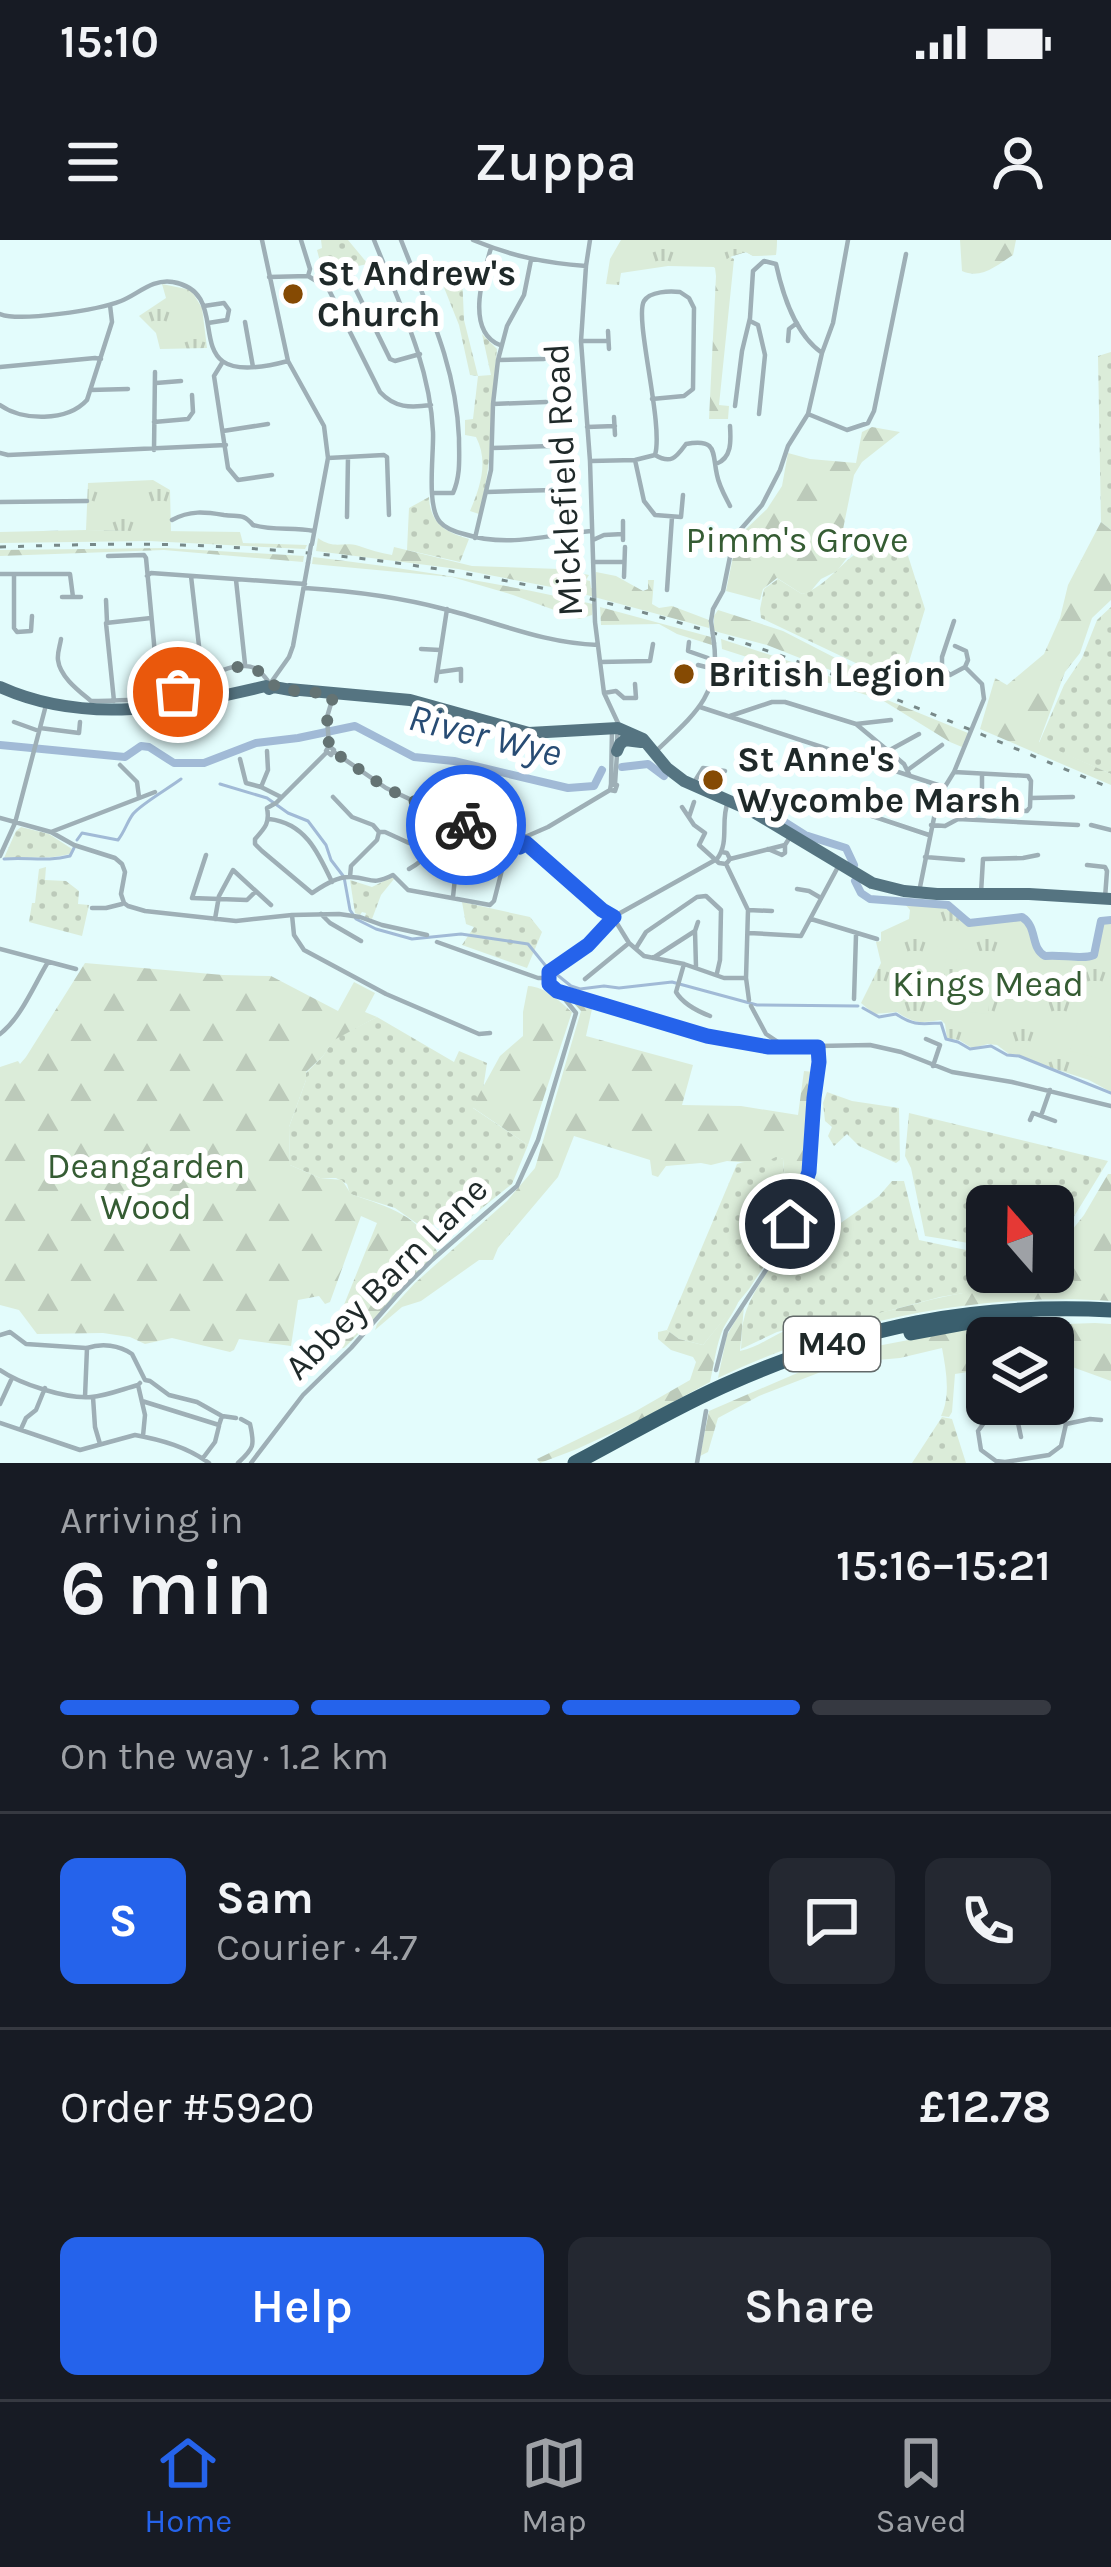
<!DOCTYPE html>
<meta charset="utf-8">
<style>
body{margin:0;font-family:Karla,sans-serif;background:#242831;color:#f1f3f6;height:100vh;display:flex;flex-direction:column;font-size:45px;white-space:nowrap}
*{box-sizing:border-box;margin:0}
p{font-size:39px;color:#9ea1a6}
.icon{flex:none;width:66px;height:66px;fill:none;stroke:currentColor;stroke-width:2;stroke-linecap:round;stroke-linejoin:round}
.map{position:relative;height:1223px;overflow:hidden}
.side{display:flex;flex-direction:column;background:#171b24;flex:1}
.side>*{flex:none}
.needle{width:78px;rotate:340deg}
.fabs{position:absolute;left:966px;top:945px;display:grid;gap:24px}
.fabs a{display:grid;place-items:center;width:108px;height:108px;border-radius:18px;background:#171b24;box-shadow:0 3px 9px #0004;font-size:60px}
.pin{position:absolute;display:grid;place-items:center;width:102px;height:102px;color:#fff;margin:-51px;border:6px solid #fff;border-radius:50%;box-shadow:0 3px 12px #0007}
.courier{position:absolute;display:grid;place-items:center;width:120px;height:120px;margin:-60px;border:9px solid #2563eb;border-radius:50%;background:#fff;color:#222;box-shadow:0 3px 15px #0007}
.summary em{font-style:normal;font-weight:600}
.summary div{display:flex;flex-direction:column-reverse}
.summary{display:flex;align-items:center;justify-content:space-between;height:204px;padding:0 60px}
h1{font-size:78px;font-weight:600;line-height:90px}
.bar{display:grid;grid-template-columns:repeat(4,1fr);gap:18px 12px;align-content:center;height:144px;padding:0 60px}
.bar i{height:15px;border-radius:9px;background:#363941}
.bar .active{background:#2563eb}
.bar p{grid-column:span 4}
.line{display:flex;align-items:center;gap:30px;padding:0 60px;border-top:3px solid #363941}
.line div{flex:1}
.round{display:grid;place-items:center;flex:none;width:126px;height:126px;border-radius:18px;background:#242831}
.action{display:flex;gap:24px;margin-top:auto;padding:24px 60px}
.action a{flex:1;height:138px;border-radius:18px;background:#2563eb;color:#fff;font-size:48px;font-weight:600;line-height:138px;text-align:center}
.action a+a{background:#242831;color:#f1f3f6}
.status{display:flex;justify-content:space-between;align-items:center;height:84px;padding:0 60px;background:#171b24;direction:ltr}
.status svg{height:33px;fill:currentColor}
header{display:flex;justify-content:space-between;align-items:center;height:156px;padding:0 60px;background:#171b24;font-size:54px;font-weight:600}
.menu{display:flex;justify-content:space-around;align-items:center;height:168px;border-top:3px solid #363941;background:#171b24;font-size:33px;color:#9ea1a6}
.menu a{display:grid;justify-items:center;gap:6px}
.menu .active{color:#2563eb}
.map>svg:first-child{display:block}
.grass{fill:url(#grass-dots)}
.forest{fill:url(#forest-firs)}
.park{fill:url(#park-tufts)}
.pitch{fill:#dbecd9}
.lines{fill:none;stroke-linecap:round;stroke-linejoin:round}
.stream{stroke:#a1bad6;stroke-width:3}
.river{stroke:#a1bad6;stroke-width:8}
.minor{stroke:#9eafb6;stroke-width:4.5}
.primary{stroke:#557481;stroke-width:12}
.motorway{stroke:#3a5f6e;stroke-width:15}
.rail{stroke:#788989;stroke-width:3;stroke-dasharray:6 12;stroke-linecap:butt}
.minor-bridge{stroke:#9eafb6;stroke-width:4.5}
.done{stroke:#647373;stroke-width:12;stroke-dasharray:0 21.6}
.route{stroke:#2563eb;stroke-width:15}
.poi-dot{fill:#854a03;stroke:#fff;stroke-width:4.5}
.labels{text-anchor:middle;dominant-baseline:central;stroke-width:12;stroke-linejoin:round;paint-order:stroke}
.shield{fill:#fff;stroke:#626969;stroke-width:3}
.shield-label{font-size:33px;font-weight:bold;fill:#1f2929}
.poi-label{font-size:36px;font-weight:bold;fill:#1f2929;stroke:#fff;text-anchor:start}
.street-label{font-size:36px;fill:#1f2929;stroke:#fff}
.park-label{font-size:36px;fill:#355c33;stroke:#fff}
.water-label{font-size:39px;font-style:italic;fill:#284c74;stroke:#fff}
</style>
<div class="status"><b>15:10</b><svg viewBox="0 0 49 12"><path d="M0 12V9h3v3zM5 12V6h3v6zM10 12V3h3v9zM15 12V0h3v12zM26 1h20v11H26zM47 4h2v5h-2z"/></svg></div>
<header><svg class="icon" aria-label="menu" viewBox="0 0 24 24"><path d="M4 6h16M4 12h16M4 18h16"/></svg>Zuppa<svg class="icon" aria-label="person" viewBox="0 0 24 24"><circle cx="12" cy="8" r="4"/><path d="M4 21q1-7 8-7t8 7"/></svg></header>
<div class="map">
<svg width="1111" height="1223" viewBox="0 0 1111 1223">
<defs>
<pattern id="grass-dots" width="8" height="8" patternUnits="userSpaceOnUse" patternTransform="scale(3)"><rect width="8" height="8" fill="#dbecd9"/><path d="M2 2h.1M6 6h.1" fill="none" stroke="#bccaba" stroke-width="1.8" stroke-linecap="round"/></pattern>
<pattern id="forest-firs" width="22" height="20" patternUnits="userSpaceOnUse" patternTransform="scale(3)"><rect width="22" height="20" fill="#dbecd9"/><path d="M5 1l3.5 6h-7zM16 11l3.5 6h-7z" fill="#bccaba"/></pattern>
<pattern id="park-tufts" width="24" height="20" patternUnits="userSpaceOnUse" patternTransform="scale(3)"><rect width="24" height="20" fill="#dbecd9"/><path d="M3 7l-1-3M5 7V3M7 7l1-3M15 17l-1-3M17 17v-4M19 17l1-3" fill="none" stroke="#bccaba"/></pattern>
</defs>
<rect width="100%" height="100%" fill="#e3fcfc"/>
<path class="grass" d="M321,0H348L368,24L333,31L321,25L317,10L322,8Z
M433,20L455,33L462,34L464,80L478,136L470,135L459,85Z
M482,94L497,109C491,164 494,220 479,274L470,271C480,247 489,222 476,197L465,195V180L473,179L478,136L491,135Z
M1111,112V290L1101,282L1098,116Z
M429,257C430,283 445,292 469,299L460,322L407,310L409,268Z
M903,300L925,369L902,445L761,378L760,369L764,349L778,339L802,354C820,349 834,332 848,320C861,308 886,304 903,300Z
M1111,367V534L1039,503L1064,445L1082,418L1097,380Z
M21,587L49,594L72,609L70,614C47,620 27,616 4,618L16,591Z
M46,627L45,640L66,641L79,651L78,664L89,665L82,696L29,682L32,663H35L39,629Z
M392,637L394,639L381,655L372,679L365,677L366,673L362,672L360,675L355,673L350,640L372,647Z
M462,662L530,677L542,692L527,728L462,705L474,687L466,684Z
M377,777L454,822L459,811L487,823L483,849L473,868L528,905L512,944L462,984L419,985L395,968L350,954L347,944L336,938H320L290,925L289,887L306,840V833L323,816L334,799Z
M827,852L852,861L899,868L900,920L896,923L859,906L847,894L834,906L828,896L832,887L825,881L823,863Z
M909,873L1108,921L1070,983L1053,1003V966H987V1006L925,996L911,928L905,916Z
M776,916L783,919L788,979L770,1017L749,1049L703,1105L679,1099L667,1090L737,924C752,918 760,926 776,916Z
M892,941H904L919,1000L980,1013L975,1035L964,1053L940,1057L873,1075L821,1081L777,1092L741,1109C742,1099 741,1088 744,1079C750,1049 783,1014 797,985L835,987L879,956Z
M942,1177L952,1179L966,1223H912Z"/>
<path class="forest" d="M777,0L776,15L753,16L746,12L730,17L734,19L719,165L729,166L728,179H709L716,36L715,28L688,9Z
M960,0H1016L1013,15C997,25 981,40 962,31Z
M872,187L900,192L862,222L854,235L840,304L847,309L883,298L903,295L900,300L849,315L837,331L821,339L810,352L802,354L777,338L763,349L760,360L726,351L733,317L745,290L767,269L782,246L788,213L810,219L856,223L862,192Z
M1101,282L1111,290V360L1092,378L1080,413L1065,432L1039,502L1111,534V545L980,489L995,438L1007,445L1044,414L1060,378L1068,345Z
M86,290L240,292L243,303L307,305L305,309L149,301L0,303V292Z
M318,298C335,310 342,301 359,306C370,310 380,313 392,315L394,307L472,326L560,329L589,335L586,340L590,341L591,348L595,349L596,332L616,336L643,351L648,349V340H654L652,364L659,368L672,366L709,380V388L572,351L458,329L316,311Z
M166,308L304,316L303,322L164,310L0,316V310Z
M313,317C407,328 500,343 593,364L592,375L579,379L513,355L452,337L312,324Z
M600,367L711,397L712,405L677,394L659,384L601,385Z
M718,370L783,391L880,441L868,445L767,405L714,391V376Z
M721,399L804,426L968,493L962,507L950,502L882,460L722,409Z
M85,723L223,735L271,736L338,771L354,742L375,753L365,772L377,777L334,800L323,816L306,832V840L289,887L290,925L320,938L342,940L351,954C392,969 417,973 439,1015L344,1108L331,1109V1097L377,983L361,976L330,1062L325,1064L319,1056L298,1060L291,1106L239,1099L234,1110L230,1112L172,1098L145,1104L130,1097L103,1093L37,1094L19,1070L0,1065V827L18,821L20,824L26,817Z
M528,746C546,747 559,761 572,772L528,905L472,867L500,816L523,796V772Z
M568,757L592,769L586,796L693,825L682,865L741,866L798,875L804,831L814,832L805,935L789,982L783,919L776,917L761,924L727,921L711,925L701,923L666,926L658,937L652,935L650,920L574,896L558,937L498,1008L493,1020H479L421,1061L402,1067L375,1090L377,1084L415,1043L507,961L535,928L581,771Z
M1108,934H1111V1061C979,1052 838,1080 718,1138L727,1095L744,1066L740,1111C760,1107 773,1094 793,1088C817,1082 844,1080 869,1075C901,1069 931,1058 963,1053L987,1014V1032H1023L1030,1039L1036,1032H1053V1014L1084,975Z
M739,1060C735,1071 728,1079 723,1089C716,1105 714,1125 710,1142L640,1180L577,1209L540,1223L537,1219L636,1171L690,1140L696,1122L693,1117L671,1110L658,1099V1092L667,1090L679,1099L703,1105Z
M1095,1083L1111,1084V1141L1064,1124L1053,1126V1098H987V1129L955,1134L952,1172L949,1177L941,1176C951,1155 946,1130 942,1108L900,1118L844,1123L759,1156L718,1178L708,1212L700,1216L709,1171L809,1128L877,1106L977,1087Z"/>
<path class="park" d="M621,0H777L776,15L753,16L746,12L733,15L715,27L668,26L621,33L619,45L606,44L610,19Z
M162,44L191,50L202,68L207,108L160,109L156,93L139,76L166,58Z
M153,240L170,250L171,292L86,290L88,243Z
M905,664L950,667C954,671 957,678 963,682C977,692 1006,677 1023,679C1031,689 1031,694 1035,706C1040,723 1055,714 1069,715C1076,716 1082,718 1089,719L1096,713L1101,682L1111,680V852L1089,840L1009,814L997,805L988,804L972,808L959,800L947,798L945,784L941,780C920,783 915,784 897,772L874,774L861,763L881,723L876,702L881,701V692L909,679L910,670Z"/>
<path class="pitch" d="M929,706L947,708L941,760L923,758Z
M958,708L995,713L988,774L951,770Z
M1087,746L1111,752L1109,821L1070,811Z"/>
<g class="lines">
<path class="stream" d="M220,544L267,558L288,573L308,581L326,605L331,620L344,637L350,670L356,679L376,689L412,699L461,694L528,704L545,725L571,746L580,749L604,746L619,748L672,742L757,765L858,766
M77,600L82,593L118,600C125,591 127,582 133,574C141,564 169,548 181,539
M4,619C29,617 46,622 70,616L74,608
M863,768L879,777L896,774C914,786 920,784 941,783L946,799L958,802L970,809L991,806L1007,815L1019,816L1111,853"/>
<path class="river" d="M0,505L125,517L141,506L149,507L174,523H204L256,503L298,498L355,486L414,517L454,521L568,548L594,546L602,530
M622,527L648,524L664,536
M738,557L764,569L805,595L846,608L854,625
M855,641L861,653L870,659L948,665L969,683L1022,677C1038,687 1030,708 1045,716C1061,714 1082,720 1094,715L1101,681L1111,680"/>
<path class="minor" d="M262,0L288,121L324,186L328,218L312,304
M301,0L310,29L308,36
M374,0C399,63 430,124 433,192C434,214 426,266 440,282C446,289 456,292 464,294C508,308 546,295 591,291
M401,0C427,67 456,124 459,198C459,217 461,235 453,253H434
M473,0C511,16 545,23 586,26
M590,0L586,26L581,101L590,221L595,382L604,453L618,483L617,502
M491,8C483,35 465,91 500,105
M352,36L356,50L390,119L395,121L420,114
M269,37L308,36L328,48L380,152C395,168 410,168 431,165
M204,66L224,63L229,70L227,80L208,83
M0,74C20,82 98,70 121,61C137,55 153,38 173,42C242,54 165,154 288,121
M750,81L758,85L765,115L759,174
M245,82L253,127
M608,91L609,109
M581,101H608
M788,101L789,89L797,83
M498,120L544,119
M222,123L214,136L228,228L238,240L272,235
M0,127L95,118L101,119
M156,143L181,141
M90,150L128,149
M493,164L546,162
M0,165C22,181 67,182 87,160L112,82L110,65
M735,166L742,111L750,78L753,31L764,21L776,24C783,56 795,94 822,113
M808,174L847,190L868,183L874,171L906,14
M614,177L615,195
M154,182L188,179L193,172L192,155
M587,187L615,186
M223,191L268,184
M492,208L550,206
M154,210L155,132
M0,213L8,215L226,205
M655,215C672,225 677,216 686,204C718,198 712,213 717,235C719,246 725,256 730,266
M328,218L384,215L387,217L389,275
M635,220L644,261L655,275L681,277L683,255
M591,221L635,220L655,215C664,185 634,78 644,61C650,51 670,51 680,52L689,58L694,68L693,149L684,156L652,159
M716,224C732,218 731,201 730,186
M487,252L553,250
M0,262L87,261
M347,277L348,217
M172,280C190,270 205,272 224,275C239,277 243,273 253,285C274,291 292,287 314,291
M623,281V300
M475,298L491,230L493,164L498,120L507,86L524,55L531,20
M593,300L604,295L623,294
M108,316L144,315L146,318L159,457
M593,322H624
M0,334H70L73,357
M14,334V388L17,392L31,391L32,376
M147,336L151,333L305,344
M191,336L203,441
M624,337L625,307
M236,340L245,424
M305,348C351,351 399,357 444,369C497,382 542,403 598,405
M667,350L672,277
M62,357H81
M106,360L107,382
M711,381L713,369L723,351L734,297L762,265L780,230L788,206L808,174L822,113L833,83L848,0
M954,381L942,417V427L950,435L965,427
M61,399C60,406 57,413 58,420C60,437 79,451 91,461
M689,402L688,411L708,418L710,428L716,429
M955,406L966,411L968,420L965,427
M421,409L440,410
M600,422L650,421L653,404
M698,425L710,428
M439,432L461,429V441
M715,437L763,444
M272,441L289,417L293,406L308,323
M436,441L447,369
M604,453L616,451L624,458H636L635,444
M91,461C118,460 149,462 175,453C197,446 222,424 245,426C256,426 262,433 268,441
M114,461L106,383L151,378
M700,467L944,547
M730,476L772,462H785L856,484L904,524L910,536
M14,482L39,491
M856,484L891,480
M40,488L79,493L80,482
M329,506L334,510L331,515L326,511L329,506L327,477L333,457
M267,511L268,530L261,547L281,557
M888,511L919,494
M334,512L386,548L482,593L515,599
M326,513L276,563L267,568C270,583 265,588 255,599V604L262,611L312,653C323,646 337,636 351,637C372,638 371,646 393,635L408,650L490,665L494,661L504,622L517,606
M654,513C690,478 721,457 714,403
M240,519L246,543L261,547
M120,525L137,542L139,557
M909,529L942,505
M611,544L612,490
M611,544L617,545L615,551L610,550Z
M615,544L617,514
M693,544L703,528L725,531
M333,557L352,577L373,585L379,592L377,600L351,626L350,637
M982,557V534
M1031,558L1073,557
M836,564L929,595
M682,567L694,585L705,593L699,605L719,623L726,624L730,619L727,613L722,612
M935,567L1027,571L1030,567L1031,541L1028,536L954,532
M689,577L694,562
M0,578L51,592L74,605L115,618L122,624L125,632L121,654L124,663L128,666L145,671L236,681L292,675L339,674L360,677L382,685L427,695
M269,579C305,583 318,612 332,642
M931,585L945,586L958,579L1078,585
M1091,585L1111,590
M51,592L155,552
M379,592H385L409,603
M515 601a6 6 0 1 1 12 0a6 6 0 1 1-12 0Z
M525,597L548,587L610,550
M526,603L602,670L613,677L629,703L644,716L684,724L724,738H746
M768,609L782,615L785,613V605
M206,615L192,658L247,660L256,651
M0,616L15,583L46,465
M925,617L963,620
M730,619L785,605L790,597
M726,624L748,670L746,738L749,760
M1087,625L1105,627L1107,631L1105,658
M409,629C430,618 439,598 450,578
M797,649L809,651L821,658
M919,652L938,558L954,532L984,459L982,444L965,427
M981,653L983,619L1023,618L1038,615
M453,657L455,638L482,593
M92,668H106L122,664
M748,670L772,671
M321,674L330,683L361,701
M292,675L294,695L304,710L386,754L479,794L490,793
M215,679L219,656L233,630L271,665
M811,679L877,699
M695,691L696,727
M749,693L801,696L839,625
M437,702L538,738H547L549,744L557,751L707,796L768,807L870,805L901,812L952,832L1012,842L1111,866
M636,708L646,692L697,657L706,656L721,670L720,720L717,733
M0,709L76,729
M653,718L695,691L698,682
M684,724L676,752C683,764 697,771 710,776
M547,738L555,727L588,705L613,677L717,619C730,602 720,580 728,562
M585,739L629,703
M854,759L856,695
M751,766L766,794L784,806
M0,794C21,778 34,745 48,722
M926,799L940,805L933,826
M1042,873L1050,850
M1030,880L1033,873L1055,881
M0,1095L10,1092L26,1104L86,1108
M0,1130C20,1144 66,1159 91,1157C106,1156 123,1149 138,1145
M716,1130L726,1091L781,1007L809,932L814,858L819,822L818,807
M140,1143L138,1145L145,1175L143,1196
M1053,1149H1058
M85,1157L87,1108C102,1103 119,1105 132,1114L145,1140L150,1141L169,1155L197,1162L222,1176L219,1185
M93,1157L95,1187L100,1204
M142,1161L219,1185
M0,1164L12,1138
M1039,1164L989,1176L978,1191L981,1210L996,1221L1005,1222L1049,1215L1061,1206L1066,1184L1056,1169L1046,1164
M1015,1169L1021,1197
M222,1176L236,1178
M0,1183L80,1210L135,1195C162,1200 187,1207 209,1223
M1066,1184L1090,1179L1101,1180
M21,1189L26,1178L36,1170L45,1148
M203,1218L215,1202L219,1186
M238,1223C254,1208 255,1206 250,1184L241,1179
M251,1223L303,1155L351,1108L401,1051L432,1020L517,946L538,900L576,773L560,753
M697,1223L706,1171"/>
<path class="primary" d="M0,447C86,486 177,467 266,446L269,449L274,447L296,451
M289,449L410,460L529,493L618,488L643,499L667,528L684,541L752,571L872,643L904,651L937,654H1029L1111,659
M617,511L620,504L625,500L641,502"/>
<path class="motorway" d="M911,1093L970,1082
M575,1223C627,1196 678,1165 732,1142C858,1087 973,1063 1111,1070"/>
<path class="rail" d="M0,307C61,305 122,303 182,305C355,311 529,337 694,387C837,430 973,492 1111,548"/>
<path class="minor-bridge" d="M308,323L311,305
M711,381L714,403"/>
</g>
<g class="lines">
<path class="done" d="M178,452L231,428L245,426L261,432L278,449L330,454L333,457L327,477L329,506L334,508V512L386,548L466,585"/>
<path class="route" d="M466,585L482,592L515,599V603L520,607L526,603L602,670L614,677L588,705L549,732V744L557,751L707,796L769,807H818L819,822L814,858L809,932L790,984"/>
</g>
<g class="poi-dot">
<circle cx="293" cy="54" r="12"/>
<circle cx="684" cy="434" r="12"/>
<circle cx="713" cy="540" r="12"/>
</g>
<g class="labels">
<rect class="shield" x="784" y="1077" width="96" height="54" rx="9"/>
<g class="shield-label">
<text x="832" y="1104">M40</text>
</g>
<g class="poi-label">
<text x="317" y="33">St Andrew's<tspan x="317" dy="41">Church</tspan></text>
<text x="708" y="434">British Legion</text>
<text x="737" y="519">St Anne's<tspan x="737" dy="41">Wycombe Marsh</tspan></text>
</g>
<g class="street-label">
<text transform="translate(563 240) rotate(-93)">Micklefield Road</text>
<text transform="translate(386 1038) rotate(-45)">Abbey Barn Lane</text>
</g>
<g class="park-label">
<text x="797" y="300">Pimm's Grove</text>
<text x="988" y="744">Kings Mead</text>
<text x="146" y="926">Deangarden<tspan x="146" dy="41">Wood</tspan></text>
</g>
<g class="water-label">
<text transform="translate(485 495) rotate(14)">River Wye</text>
</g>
</g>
</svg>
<div class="fabs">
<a><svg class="needle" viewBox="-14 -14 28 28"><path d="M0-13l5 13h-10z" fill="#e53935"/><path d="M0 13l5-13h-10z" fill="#9ea1a6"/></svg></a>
<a><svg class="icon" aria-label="layers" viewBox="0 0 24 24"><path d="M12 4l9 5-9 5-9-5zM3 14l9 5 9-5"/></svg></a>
</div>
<div class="pin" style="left:178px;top:452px;background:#ea580c"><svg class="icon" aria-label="bag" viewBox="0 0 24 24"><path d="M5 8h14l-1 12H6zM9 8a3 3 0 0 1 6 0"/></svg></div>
<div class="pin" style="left:790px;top:984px;background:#1f2937"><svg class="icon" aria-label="home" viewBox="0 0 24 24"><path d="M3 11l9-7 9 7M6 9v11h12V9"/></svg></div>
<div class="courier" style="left:466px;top:585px"><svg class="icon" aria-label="bike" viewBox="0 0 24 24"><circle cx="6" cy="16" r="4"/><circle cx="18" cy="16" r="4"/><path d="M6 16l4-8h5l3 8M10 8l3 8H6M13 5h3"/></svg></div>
</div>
<section class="side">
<div class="summary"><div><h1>6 min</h1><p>Arriving in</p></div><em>15:16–15:21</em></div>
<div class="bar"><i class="active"></i><i class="active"></i><i class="active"></i><i></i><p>On the way · 1.2 km</p></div>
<div class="line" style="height:216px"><b class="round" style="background:#2563eb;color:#fff">S</b><div><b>Sam</b><p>Courier · 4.7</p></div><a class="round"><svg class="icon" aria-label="chat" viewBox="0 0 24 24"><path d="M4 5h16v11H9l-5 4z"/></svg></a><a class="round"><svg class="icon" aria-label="phone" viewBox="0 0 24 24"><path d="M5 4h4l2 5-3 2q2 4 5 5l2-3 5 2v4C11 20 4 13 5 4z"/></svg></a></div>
<div class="line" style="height:156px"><div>Order #5920</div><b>£12.78</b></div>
<div class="action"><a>Help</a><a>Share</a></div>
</section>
<nav class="menu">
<a class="active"><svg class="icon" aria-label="home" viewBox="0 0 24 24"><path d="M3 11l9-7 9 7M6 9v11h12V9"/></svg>Home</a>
<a><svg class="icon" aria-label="map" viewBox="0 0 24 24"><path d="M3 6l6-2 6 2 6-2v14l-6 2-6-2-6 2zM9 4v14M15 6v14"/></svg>Map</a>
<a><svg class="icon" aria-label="saved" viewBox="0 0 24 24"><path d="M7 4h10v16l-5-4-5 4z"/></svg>Saved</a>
</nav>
